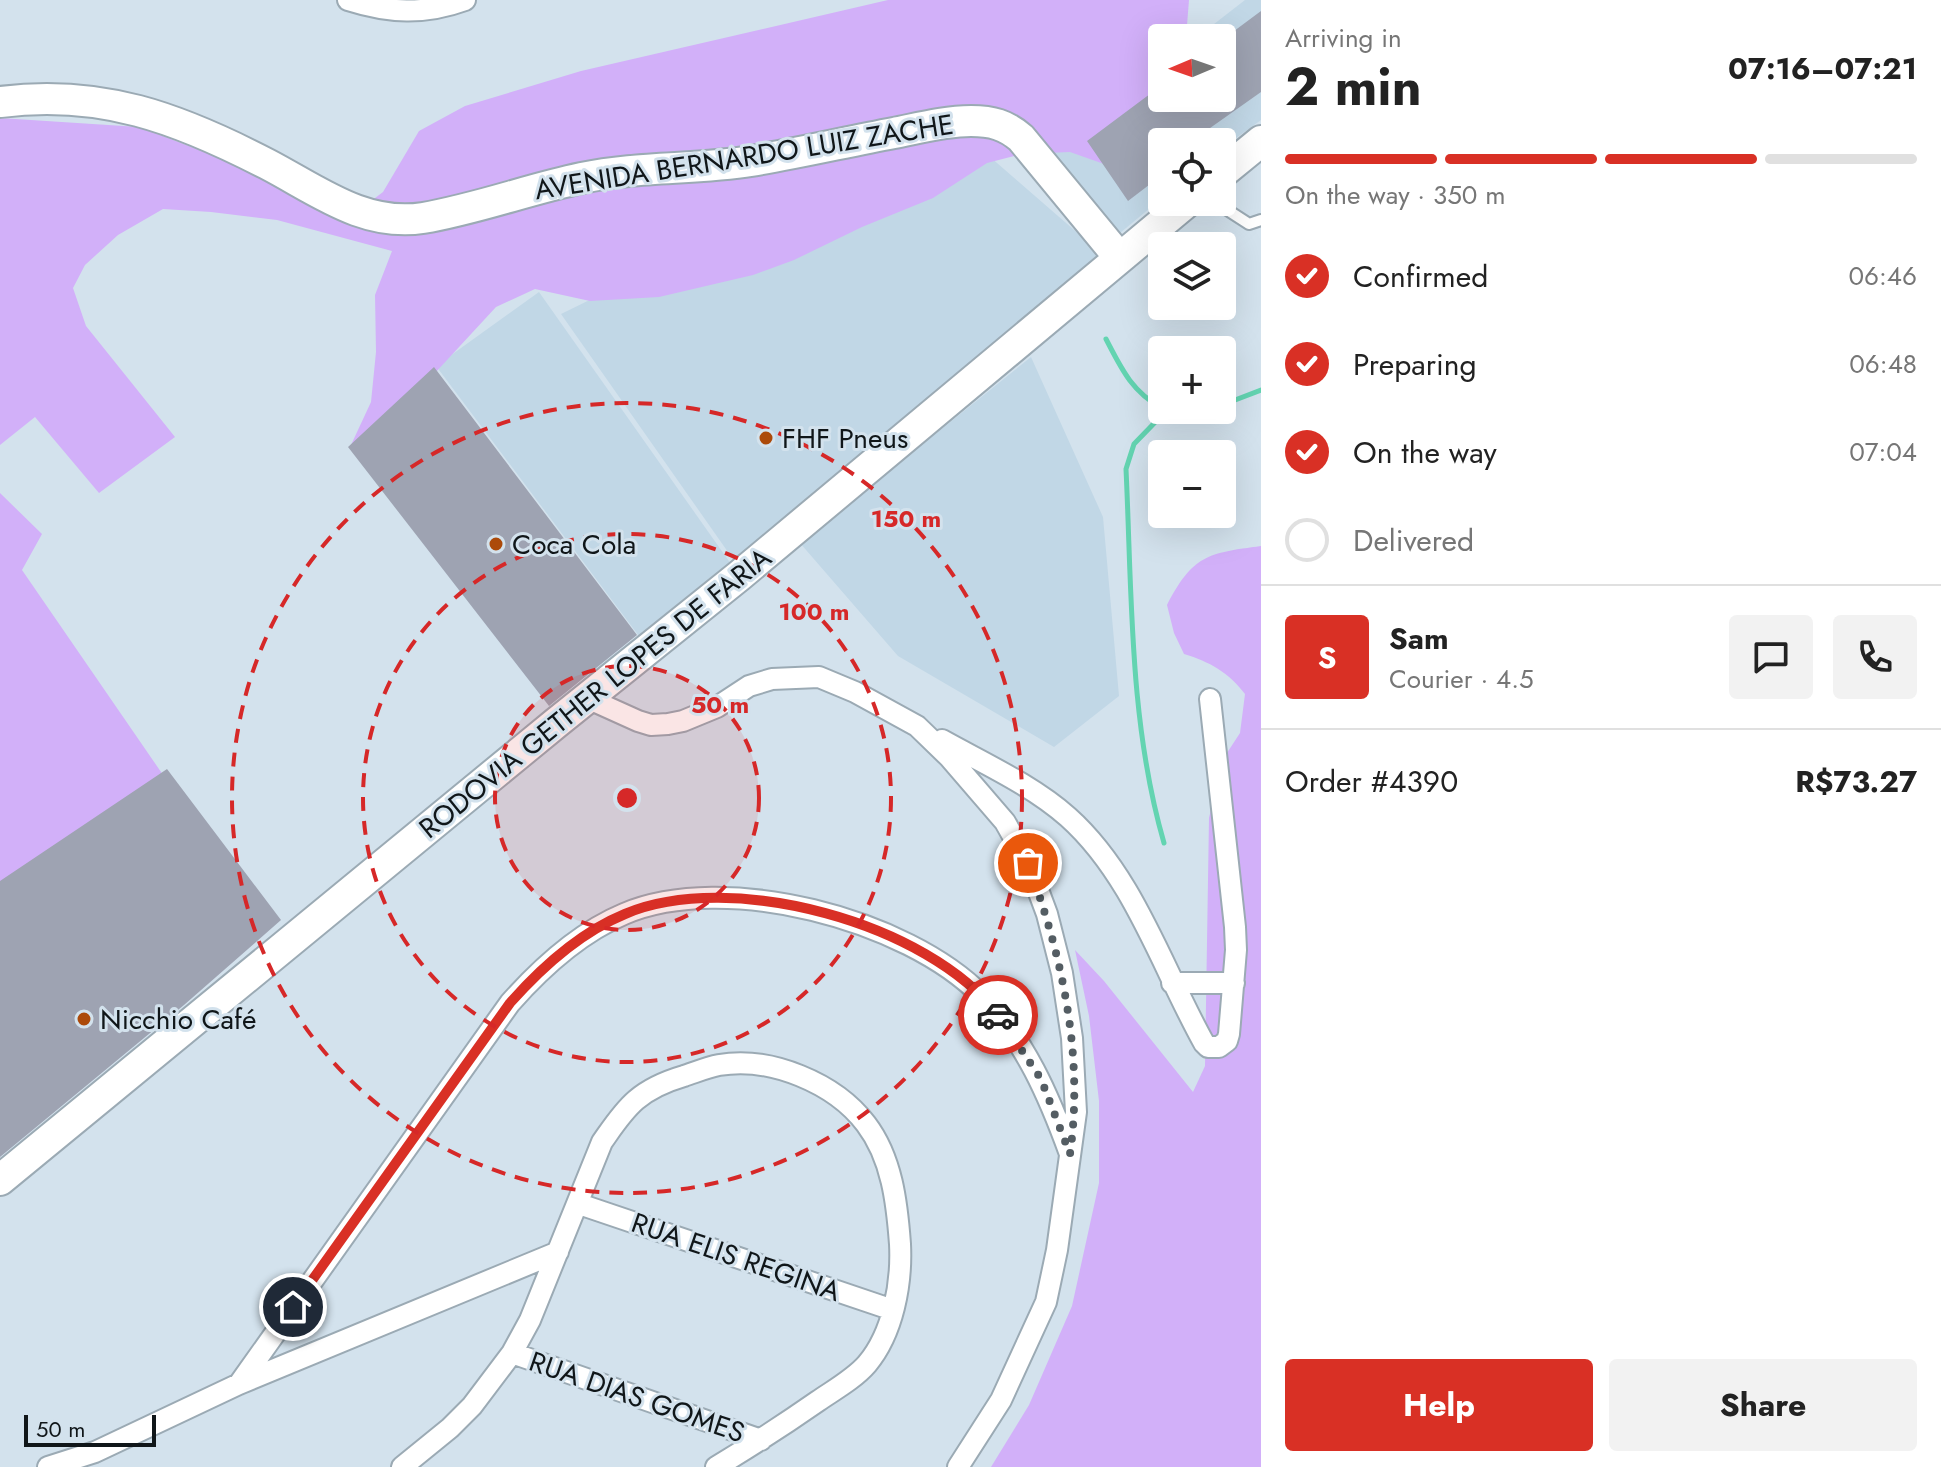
<!DOCTYPE html>
<meta charset="utf-8">
<style>
body{margin:0;font-family:Jost,sans-serif;background:#f2f2f2;color:#222;height:100vh;display:flex;flex-direction:column;font-size:30px;white-space:nowrap}
*{box-sizing:border-box;margin:0}
p{font-size:26px;color:#767676}
.icon{flex:none;width:44px;height:44px;fill:none;stroke:currentColor;stroke-width:2;stroke-linecap:round;stroke-linejoin:round}
.map{position:relative;flex:1;overflow:hidden}
.side{display:flex;flex-direction:column;background:#fff;width:680px}
.side>*{flex:none}
.needle{width:52px;rotate:268deg}
.controls{position:absolute;left:1148px;top:24px;display:grid;gap:16px}
.controls a{display:grid;place-items:center;width:88px;height:88px;border-radius:8px;background:#fff;box-shadow:0 8px 32px #0002;font-size:40px}
.scale{position:absolute;left:24px;bottom:20px;width:132px;box-sizing:border-box;padding-left:8px;border:4px solid #101619;border-top:0;font-size:22px;line-height:28px;white-space:nowrap;color:#101619;-webkit-text-stroke:6px #d3e2ed;paint-order:stroke}
.pin{position:absolute;display:grid;place-items:center;width:68px;height:68px;color:#fff;margin:-34px;border:4px solid #fff;border-radius:50%;box-shadow:0 2px 8px #0007}
.courier{position:absolute;display:grid;place-items:center;width:80px;height:80px;margin:-40px;border:6px solid #d93025;border-radius:50%;background:#fff;color:#222;box-shadow:0 2px 10px #0007}
.headline em{font-style:normal;font-weight:700}
.headline div{display:flex;flex-direction:column-reverse}
.headline{display:flex;align-items:center;justify-content:space-between;height:136px;padding:0 24px}
h1{font-size:52px;font-weight:700;line-height:60px}
.bar{display:grid;grid-template-columns:repeat(4,1fr);gap:12px 8px;align-content:center;height:96px;padding:0 24px}
.bar i{height:10px;border-radius:6px;background:#e0e0e0}
.bar .current{background:#d93025}
.bar p{grid-column:span 4}
.line{display:flex;align-items:center;gap:20px;padding:0 24px;border-top:2px solid #e0e0e0}
.line div{flex:1}
.round{display:grid;place-items:center;flex:none;width:84px;height:84px;border-radius:8px;background:#f2f2f2}
ol{padding:0 24px;list-style:none}
li{display:flex;align-items:center;gap:24px;height:88px}
li p{margin-inline-start:auto}
li .icon{padding:8px;border-radius:50%;background:#d93025;color:#fff;stroke-width:4}
li:last-child{color:#767676}
li i{width:44px;height:44px;border:4px solid #e0e0e0;border-radius:50%}
.button{display:flex;gap:16px;margin-top:auto;padding:16px 24px}
.button a{flex:1;height:92px;border-radius:8px;background:#d93025;color:#fff;font-size:32px;font-weight:700;line-height:92px;text-align:center}
.button a+a{background:#f2f2f2;color:#222}
main{display:flex;flex:1;min-height:0}
.map>svg:first-child{display:block}
.built{fill:#c1d7e6}
.green{fill:#d2b0f9}
.lines{fill:none;stroke-linecap:round;stroke-linejoin:round}
.stream{stroke:#63d4b1;stroke-width:5}
.building{fill:#9ea3b2}
.lane-casing{stroke:#9baab4;stroke-width:14}
.street-casing{stroke:#9baab4;stroke-width:24}
.secondary-casing{stroke:#9baab4;stroke-width:34}
.lane{stroke:#fff;stroke-width:10}
.street{stroke:#fff;stroke-width:20}
.secondary{stroke:#fff;stroke-width:30}
.done{stroke:#545d63;stroke-width:8;stroke-dasharray:0 14.4}
.route{stroke:#d93025;stroke-width:10}
.ring{fill:none;stroke:#d62828;stroke-width:4;stroke-dasharray:14 10}
.poi-dot{fill:#ac4a0a;stroke:#d3e2ed;stroke-width:3}
.labels{text-anchor:middle;dominant-baseline:central;stroke-width:6;stroke-linejoin:round;paint-order:stroke}
.street-label{font-size:28px;fill:#101619;stroke:#d3e2ed}
.poi-label{font-size:28px;fill:#101619;stroke:#d3e2ed;text-anchor:start}
.centre{fill:#d62828;stroke:#d3e2ed;stroke-width:4}
.ring-label{font-size:24px;text-anchor:middle;font-weight:bold;fill:#d62828;stroke:#d3e2ed;stroke-width:6;stroke-linejoin:round;paint-order:stroke}
</style>
<main>
<div class="map">
<svg width="1261" height="1467" viewBox="0 0 1261 1467">
<rect width="100%" height="100%" fill="#d3e2ed"/>
<path class="built" d="M1245,0H1261V120L1222,148V142H1162V198L1114,238L1046,154L1162,98H1222V38H1196Z
M974,143L1104,256L735,562L561,314L739,227Z
M539,292L738,574L648,648L436,366Z
M1031,357L1103,517L1119,696L1054,747L898,656L800,543Z"/>
<path class="green" d="M888,0H1189L1186,38H1162V98L1104,164L1070,152L1022,154L987,163L933,198L862,227L794,260L753,275L659,297L590,301L535,289L496,307L423,386L351,445L371,402L376,352L375,295L392,251L277,220L211,212L163,209L118,235L85,265L73,288L86,326L175,437L99,493L35,417L0,445V118L139,127L294,186L354,214L383,192L419,131L465,106L581,71Z
M0,493L42,534L22,570L267,926L0,1155Z
M1261,546V1467H991L1029,1405L1072,1306L1099,1183V1101L1089,1016L1075,950L1104,981L1193,1092L1205,1066L1209,818L1223,759L1240,733L1245,694C1228,672 1210,662 1184,654L1174,633L1167,605C1193,555 1208,553 1261,546Z"/>
<g class="lines">
<path class="stream" d="M1106,339C1121,368 1132,392 1162,408
M1222,405L1261,390
M1166,410L1199,414L1209,410
M1164,843C1129,722 1132,594 1126,469L1134,444L1167,410"/>
</g>
<path class="building" d="M1261,11V92L1203,133L1209,142H1162V175L1128,201L1087,141L1162,85V98H1222V40Z
M434,367L637,635L549,706L348,447Z
M167,769L281,920L184,1005L0,1157V881Z"/>
<g class="lines">
<defs>
<path id="lane" d="M1215,202L1249,224L1261,220"/>
<path id="street" d="M348,0C389,13 424,15 465,0
M587,698L638,721L651,725L668,724L683,721L717,707L749,686L772,679L819,677L855,692L917,726L949,757L1005,822L1028,863L1047,914L1062,973L1072,1038L1076,1112L1057,1250L1046,1302L1001,1400L958,1467
M942,740C983,763 1032,785 1068,817C1134,876 1162,968 1204,1043L1208,1047H1219L1227,1041L1229,1034L1236,950L1235,927L1210,699
M1172,983H1234
M579,1204L893,1310
M512,1353L761,1440
M239,1384L510,1003C541,968 581,932 624,914C725,871 907,919 982,996C1025,1041 1049,1096 1070,1154
M48,1467L95,1452L239,1384L558,1252
M402,1467L450,1428L472,1406L512,1353L530,1320L602,1142C612,1128 622,1112 636,1100C650,1088 667,1081 684,1076C696,1072 708,1067 719,1065C770,1056 835,1083 866,1124C892,1158 897,1203 900,1244C902,1284 893,1333 867,1364C854,1379 834,1390 818,1401C785,1424 751,1446 716,1467"/>
<path id="secondary" d="M0,102C101,89 178,118 267,164C317,190 363,227 423,218C477,209 529,189 582,178C638,166 695,170 751,161C799,153 846,142 894,133C919,128 945,121 971,121C992,121 1006,125 1021,138L1119,257
M1222,173L1261,141
M0,1180L556,723L739,576L1187,202"/>
</defs>
<use href="#lane" class="lane-casing"/>
<use href="#street" class="street-casing"/>
<use href="#secondary" class="secondary-casing"/>
<use href="#lane" class="lane"/>
<use href="#street" class="street"/>
<use href="#secondary" class="secondary"/>
</g>
<g class="lines">
<path class="done" d="M998,1015L1041,1079L1070,1154C1084,1054 1062,956 1028,863"/>
<path class="route" d="M293,1307L510,1003C541,968 581,932 625,914C731,869 929,923 998,1015"/>
</g>
<circle cx="627" cy="798" r="132" fill="#d62828" fill-opacity=".12"/>
<g class="ring">
<circle cx="627" cy="798" r="132"/>
<circle cx="627" cy="798" r="264"/>
<circle cx="627" cy="798" r="395"/>
</g>
<g class="poi-dot">
<circle cx="766" cy="438" r="8"/>
<circle cx="496" cy="544" r="8"/>
<circle cx="84" cy="1019" r="8"/>
</g>
<g class="labels">
<g class="street-label">
<text transform="translate(744 157) rotate(-9)">AVENIDA BERNARDO LUIZ ZACHE</text>
<text transform="translate(595 693) rotate(-39)">RODOVIA GETHER LOPES DE FARIA</text>
<text transform="translate(736 1257) rotate(19)">RUA ELIS REGINA</text>
<text transform="translate(637 1397) rotate(19)">RUA DIAS GOMES</text>
</g>
<g class="poi-label">
<text x="782" y="438">FHF Pneus</text>
<text x="512" y="544">Coca Cola</text>
<text x="100" y="1019">Nicchio Café</text>
</g>
</g>
<circle cx="627" cy="798" r="12" class="centre"/>
<g class="ring-label">
<text x="906" y="527">150 m</text>
<text x="814" y="620">100 m</text>
<text x="720" y="713">50 m</text>
</g>
</svg>
<div class="controls">
<a><svg class="needle" viewBox="-14 -14 28 28"><path d="M0-13l5 13h-10z" fill="#e53935"/><path d="M0 13l5-13h-10z" fill="#767676"/></svg></a>
<a><svg class="icon" aria-label="locate" viewBox="0 0 24 24"><circle cx="12" cy="12" r="6"/><path d="M12 2v4M12 18v4M2 12h4M18 12h4"/></svg></a>
<a><svg class="icon" aria-label="layers" viewBox="0 0 24 24"><path d="M12 4l9 5-9 5-9-5zM3 14l9 5 9-5"/></svg></a>
<a>+</a>
<a>−</a>
</div>
<div class="scale">50 m</div>
<div class="pin" style="left:1028px;top:863px;background:#ea580c"><svg class="icon" aria-label="bag" viewBox="0 0 24 24"><path d="M5 8h14l-1 12H6zM9 8a3 3 0 0 1 6 0"/></svg></div>
<div class="pin" style="left:293px;top:1307px;background:#1f2937"><svg class="icon" aria-label="home" viewBox="0 0 24 24"><path d="M3 11l9-7 9 7M6 9v11h12V9"/></svg></div>
<div class="courier" style="left:998px;top:1015px"><svg class="icon" aria-label="car" viewBox="0 0 24 24"><path d="M5 17H2v-5l4-1 3-4h7l3 4 3 1v5h-3M9 17h6M6 11h13"/><circle cx="7" cy="17" r="2"/><circle cx="17" cy="17" r="2"/></svg></div>
</div>
<section class="side">
<div class="headline"><div><h1>2 min</h1><p>Arriving in</p></div><em>07:16–07:21</em></div>
<div class="bar"><i class="current"></i><i class="current"></i><i class="current"></i><i></i><p>On the way · 350 m</p></div>
<ol>
<li><svg class="icon" aria-label="check" viewBox="0 0 24 24"><path d="M5 12l5 5 9-10"/></svg>Confirmed<p>06:46</p></li>
<li><svg class="icon" aria-label="check" viewBox="0 0 24 24"><path d="M5 12l5 5 9-10"/></svg>Preparing<p>06:48</p></li>
<li><svg class="icon" aria-label="check" viewBox="0 0 24 24"><path d="M5 12l5 5 9-10"/></svg>On the way<p>07:04</p></li>
<li><i></i>Delivered</li>
</ol>
<div class="line" style="height:144px"><b class="round" style="background:#d93025;color:#fff">S</b><div><b>Sam</b><p>Courier · 4.5</p></div><a class="round"><svg class="icon" aria-label="chat" viewBox="0 0 24 24"><path d="M4 5h16v11H9l-5 4z"/></svg></a><a class="round"><svg class="icon" aria-label="phone" viewBox="0 0 24 24"><path d="M5 4h4l2 5-3 2q2 4 5 5l2-3 5 2v4C11 20 4 13 5 4z"/></svg></a></div>
<div class="line" style="height:104px"><div>Order #4390</div><b>R$73.27</b></div>
<div class="button"><a>Help</a><a>Share</a></div>
</section>
</main>
